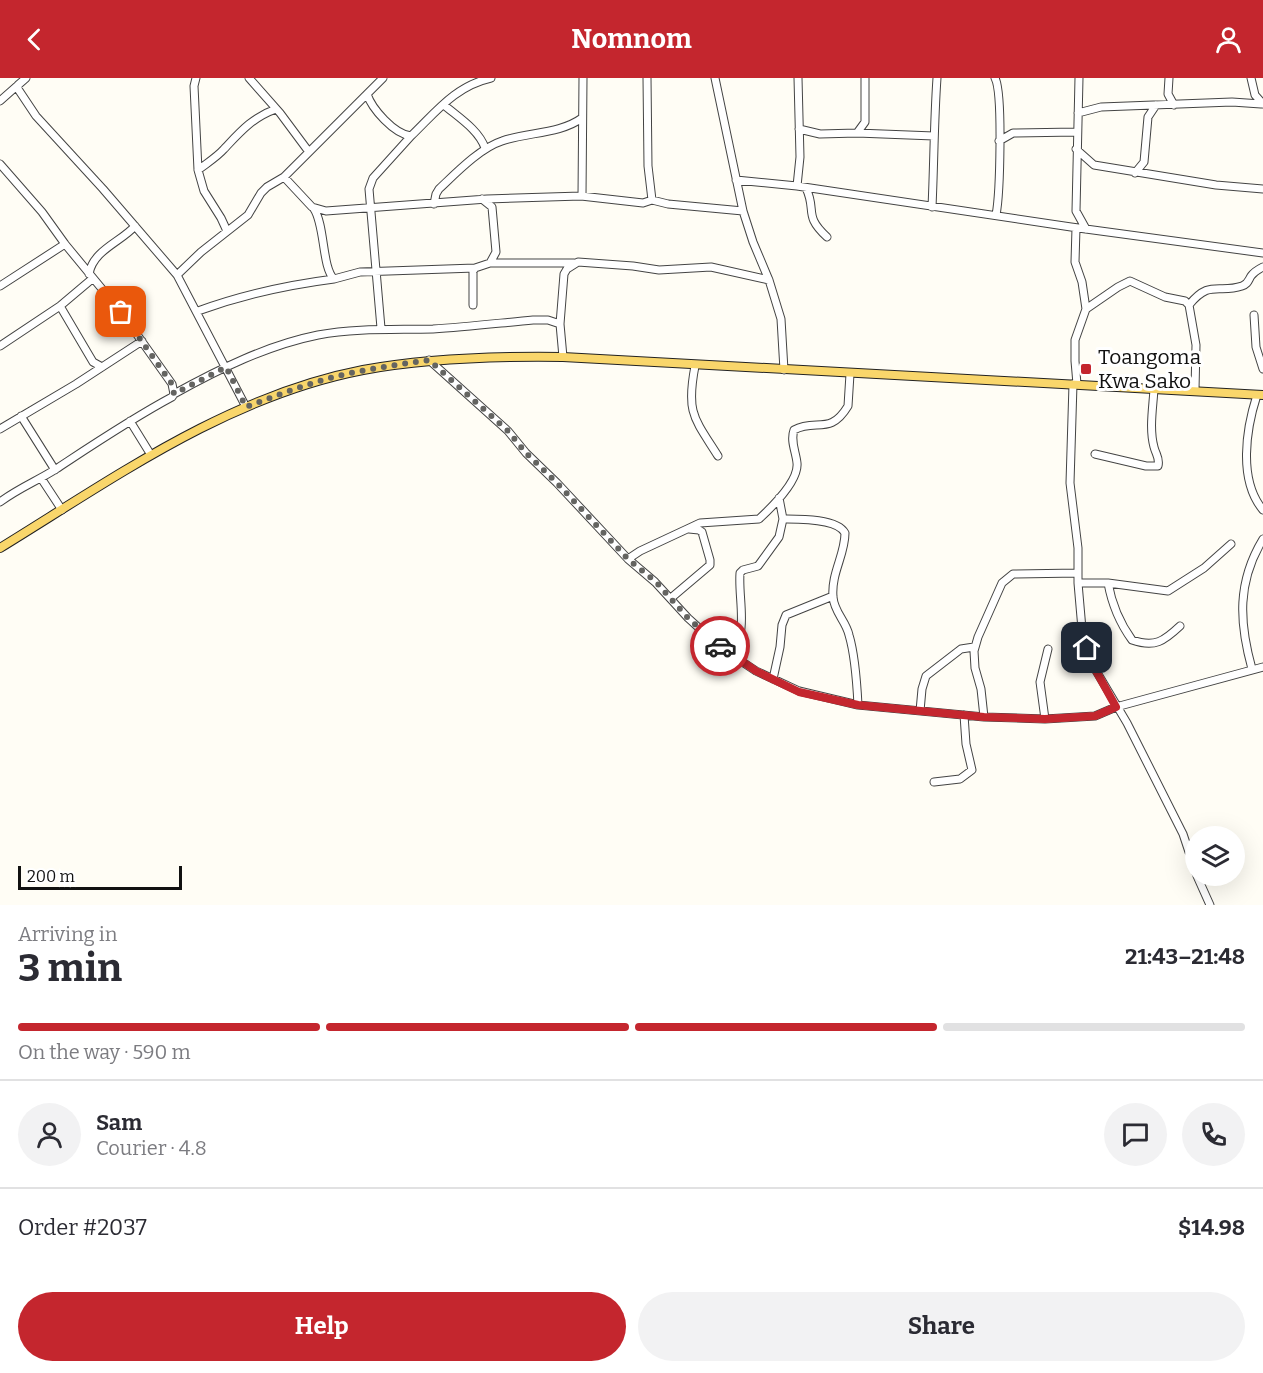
<!DOCTYPE html>
<meta charset="utf-8">
<style>
body{margin:0;font-family:Bitter,serif;background:#f2f2f3;color:#2b2b33;height:100vh;display:flex;flex-direction:column;font-size:22px;white-space:nowrap}
*{box-sizing:border-box;margin:0}
p{font-size:20px;color:#7c7c81}
.icon{flex:none;width:33px;height:33px;fill:none;stroke:currentColor;stroke-width:2;stroke-linecap:round;stroke-linejoin:round}
.map{position:relative;height:827px;overflow:hidden}
.sheet{display:flex;flex-direction:column;background:#fff;flex:1}
.sheet>*{flex:none}
.fabs{position:absolute;left:1185px;top:748px;display:grid;gap:12px}
.fabs a{display:grid;place-items:center;width:60px;height:60px;border-radius:50%;background:#fff;box-shadow:0 6px 24px #0002;font-size:30px}
.scale{position:absolute;left:18px;bottom:15px;width:164px;box-sizing:border-box;padding-left:6px;border:3px solid #111;border-top:0;font-size:16px;line-height:21px;white-space:nowrap;color:#111;-webkit-text-stroke:4px #fff;paint-order:stroke}
.pin{position:absolute;display:grid;place-items:center;width:51px;height:51px;color:#fff;margin:-26px;border-radius:12px;box-shadow:0 3px 9px #0006}
.courier{position:absolute;display:grid;place-items:center;width:60px;height:60px;margin:-30px;border:4px solid #c4262e;border-radius:50%;background:#fff;color:#222;box-shadow:0 2px 8px #0007}
.head em{font-style:normal;font-weight:700}
.head div{display:flex;flex-direction:column-reverse}
.head{display:flex;align-items:center;justify-content:space-between;height:102px;padding:0 18px}
h1{font-size:39px;font-weight:700;line-height:45px}
.bar{display:grid;grid-template-columns:repeat(4,1fr);gap:9px 6px;align-content:center;height:72px;padding:0 18px}
.bar i{height:8px;border-radius:4px;background:#e1e1e2}
.bar .current{background:#c4262e}
.bar p{grid-column:span 4}
.line{display:flex;align-items:center;gap:15px;padding:0 18px;border-top:2px solid #e1e1e2}
.line div{flex:1}
.round{display:grid;place-items:center;flex:none;width:63px;height:63px;border-radius:32px;background:#f2f2f3}
.primary-button{display:flex;gap:12px;margin-top:auto;padding:12px 18px}
.primary-button a{flex:1;height:69px;border-radius:36px;background:#c4262e;color:#fff;font-size:24px;font-weight:700;line-height:69px;text-align:center}
.primary-button a+a{background:#f2f2f3;color:#2b2b33}
header{display:flex;justify-content:space-between;align-items:center;height:78px;padding:0 18px;background:#c4262e;color:#fff;font-size:27px;font-weight:700}
.map>svg:first-child{display:block}
.lines{fill:none;stroke-linecap:round;stroke-linejoin:round}
.minor-casing{stroke:#444;stroke-width:9}
.major-casing{stroke:#222;stroke-width:10}
.minor{stroke:#fff;stroke-width:7}
.major{stroke:#f9d66b;stroke-width:8}
.done{stroke:#646461;stroke-width:6;stroke-dasharray:0 10.8}
.route{stroke:#c4262e;stroke-width:8}
.poi-dot{fill:#c4262e;stroke:#fff;stroke-width:2}
.labels{text-anchor:middle;dominant-baseline:central;stroke-width:6;stroke-linejoin:round;paint-order:stroke}
.poi-label{font-size:21px;fill:#111;stroke:#fff;text-anchor:start}
</style>
<header><svg class="icon" aria-label="back" viewBox="0 0 24 24"><path d="M15 5l-7 7 7 7"/></svg>Nomnom<svg class="icon" aria-label="person" viewBox="0 0 24 24"><circle cx="12" cy="8" r="4"/><path d="M4 21q1-7 8-7t8 7"/></svg></header>
<div class="map">
<svg width="1263" height="827" viewBox="0 0 1263 827">
<rect width="100%" height="100%" fill="#fffdf5"/>
<g class="lines">
<defs>
<path id="minor" d="M26,0L18,7V11L36,38L103,111L177,197L246,329
M196,0L194,8L198,92L204,113L221,140L227,153
M249,0L280,35L309,74
M647,0L648,88L652,122L668,126L743,133
M715,0L743,133L753,164L769,202L781,241L784,292
M995,0C1003,15 1000,116 996,137
M1079,0L1076,133L1086,151
M1169,0L1168,16L1174,27
M1251,0L1255,17L1263,26
M367,16C372,31 394,56 411,58C436,34 455,8 491,0
M0,23L18,7
M444,27C458,39 479,52 485,70
M1078,35L1101,29L1232,24L1261,26
M799,51L820,56L857,55L934,58
M857,55L865,44V0
M999,63L1013,55L1076,54
M1076,71L1094,87L1216,107L1263,111
M0,86L42,134L65,166L121,234L172,306L174,316L172,319C131,341 94,366 56,391C37,403 19,410 0,424
M198,92C207,85 217,79 224,71C240,54 253,39 276,31
M1135,95L1144,84L1148,39L1156,27
M284,99L312,129L326,133L487,121L581,118L643,125L652,122
M736,102L797,108L1071,149L1263,175
M797,108L800,79L798,0
M806,110C817,133 803,137 827,159
M582,118L583,0
M434,126L436,116L439,111C456,95 480,70 502,63C528,54 560,56 582,40
M932,129C934,86 934,43 937,0
M314,131C325,147 322,190 334,201L360,194L475,190
M1076,150L1075,184L1082,204L1086,231L1075,262V283L1077,306
M490,185H574
M89,196C93,172 121,164 135,148
M177,197L201,174L248,137L261,115L267,109L284,99L383,0
M0,208L65,166
M473,227V193L475,190L490,185L496,174L492,129L482,121
M60,228L93,284L102,289
M1086,231L1118,209L1130,203L1165,219L1185,223L1189,227
M198,233C242,217 287,207 334,201
M1254,237L1256,269L1263,291
M381,250L369,111L373,100L411,58
M0,268L60,228L92,201
M563,279L560,246L564,196L567,191L578,184L633,188L659,192L711,189L769,202
M429,282L508,353L526,375L557,405L628,481L655,504L688,540L720,569L756,593L799,613L858,627L984,639L1045,641L1095,638L1116,629L1263,589
M695,288C686,335 694,340 718,378
M1073,306L1070,405L1078,470V505L1082,551L1095,591L1127,645L1183,756L1196,795
M1195,312L1196,267L1189,227C1210,201 1218,216 1242,208C1248,206 1248,203 1251,198C1254,194 1259,191 1263,189
M174,316C219,291 268,267 318,257C356,250 394,252 433,251C466,249 500,245 533,242H548L560,246
M1257,317C1246,351 1238,402 1263,432
M21,338L55,392
M130,343L151,377
M0,351L76,306L142,263
M1095,376L1146,388H1158C1160,380 1156,377 1154,369C1149,351 1153,329 1154,311
M41,400L62,432
M783,441C798,441 837,440 845,455C845,477 831,495 833,519C834,534 846,543 849,557C855,577 857,607 858,627
M628,481L640,473L700,445L759,441C772,429 799,403 797,385C796,374 790,363 794,352C816,340 830,358 848,328L850,296
M1078,505H1108L1168,513L1204,490L1231,466
M1108,505C1112,527 1119,544 1132,562C1155,570 1164,563 1180,548
M671,520L710,487V482L702,454L699,452L689,451
M731,577C749,553 738,522 740,495L743,492L758,488L779,459L783,441L779,420
M1252,591C1239,544 1237,504 1263,461
M773,601L780,569L782,547L786,537L833,518
M920,633L922,611L926,598L961,571L974,569
M984,639L981,611L975,590L974,573L978,559L1002,505L1013,496L1078,495
M1045,641L1040,604L1048,571
M934,704L960,701L972,692L966,666L964,637
M1197,798L1210,827"/>
<path id="major" d="M0,470C114,400 228,318 363,292C429,280 495,278 563,279L1263,317"/>
</defs>
<use href="#minor" class="minor-casing"/>
<use href="#major" class="major-casing"/>
<use href="#minor" class="minor"/>
<use href="#major" class="major"/>
</g>
<g class="lines">
<path class="done" d="M121,234L172,306L174,316L226,289L246,329C275,318 304,307 334,299C365,291 397,287 429,282L508,353L526,375L557,405L628,481L656,504L688,540L720,568"/>
<path class="route" d="M720,568L756,593L799,614L858,627L984,639L1045,641L1095,638L1116,629L1095,591L1087,570"/>
</g>
<rect class="poi-dot" x="1080" y="285" width="12" height="12" rx="3"/>
<g class="labels">
<g class="poi-label">
<text x="1098" y="279">Toangoma<tspan x="1098" dy="24">Kwa Sako</tspan></text>
</g>
</g>
</svg>
<div class="fabs">
<a><svg class="icon" aria-label="layers" viewBox="0 0 24 24"><path d="M12 4l9 5-9 5-9-5zM3 14l9 5 9-5"/></svg></a>
</div>
<div class="scale">200 m</div>
<div class="pin" style="left:121px;top:234px;background:#ea580c"><svg class="icon" aria-label="bag" viewBox="0 0 24 24"><path d="M5 8h14l-1 12H6zM9 8a3 3 0 0 1 6 0"/></svg></div>
<div class="pin" style="left:1087px;top:570px;background:#1f2937"><svg class="icon" aria-label="home" viewBox="0 0 24 24"><path d="M3 11l9-7 9 7M6 9v11h12V9"/></svg></div>
<div class="courier" style="left:720px;top:568px"><svg class="icon" aria-label="car" viewBox="0 0 24 24"><path d="M5 17H2v-5l4-1 3-4h7l3 4 3 1v5h-3M9 17h6M6 11h13"/><circle cx="7" cy="17" r="2"/><circle cx="17" cy="17" r="2"/></svg></div>
</div>
<section class="sheet">
<div class="head"><div><h1>3 min</h1><p>Arriving in</p></div><em>21:43–21:48</em></div>
<div class="bar"><i class="current"></i><i class="current"></i><i class="current"></i><i></i><p>On the way · 590 m</p></div>
<div class="line" style="height:108px"><a class="round"><svg class="icon" aria-label="person" viewBox="0 0 24 24"><circle cx="12" cy="8" r="4"/><path d="M4 21q1-7 8-7t8 7"/></svg></a><div><b>Sam</b><p>Courier · 4.8</p></div><a class="round"><svg class="icon" aria-label="chat" viewBox="0 0 24 24"><path d="M4 5h16v11H9l-5 4z"/></svg></a><a class="round"><svg class="icon" aria-label="phone" viewBox="0 0 24 24"><path d="M5 4h4l2 5-3 2q2 4 5 5l2-3 5 2v4C11 20 4 13 5 4z"/></svg></a></div>
<div class="line" style="height:78px"><div>Order #2037</div><b>$14.98</b></div>
<div class="primary-button"><a>Help</a><a>Share</a></div>
</section>
